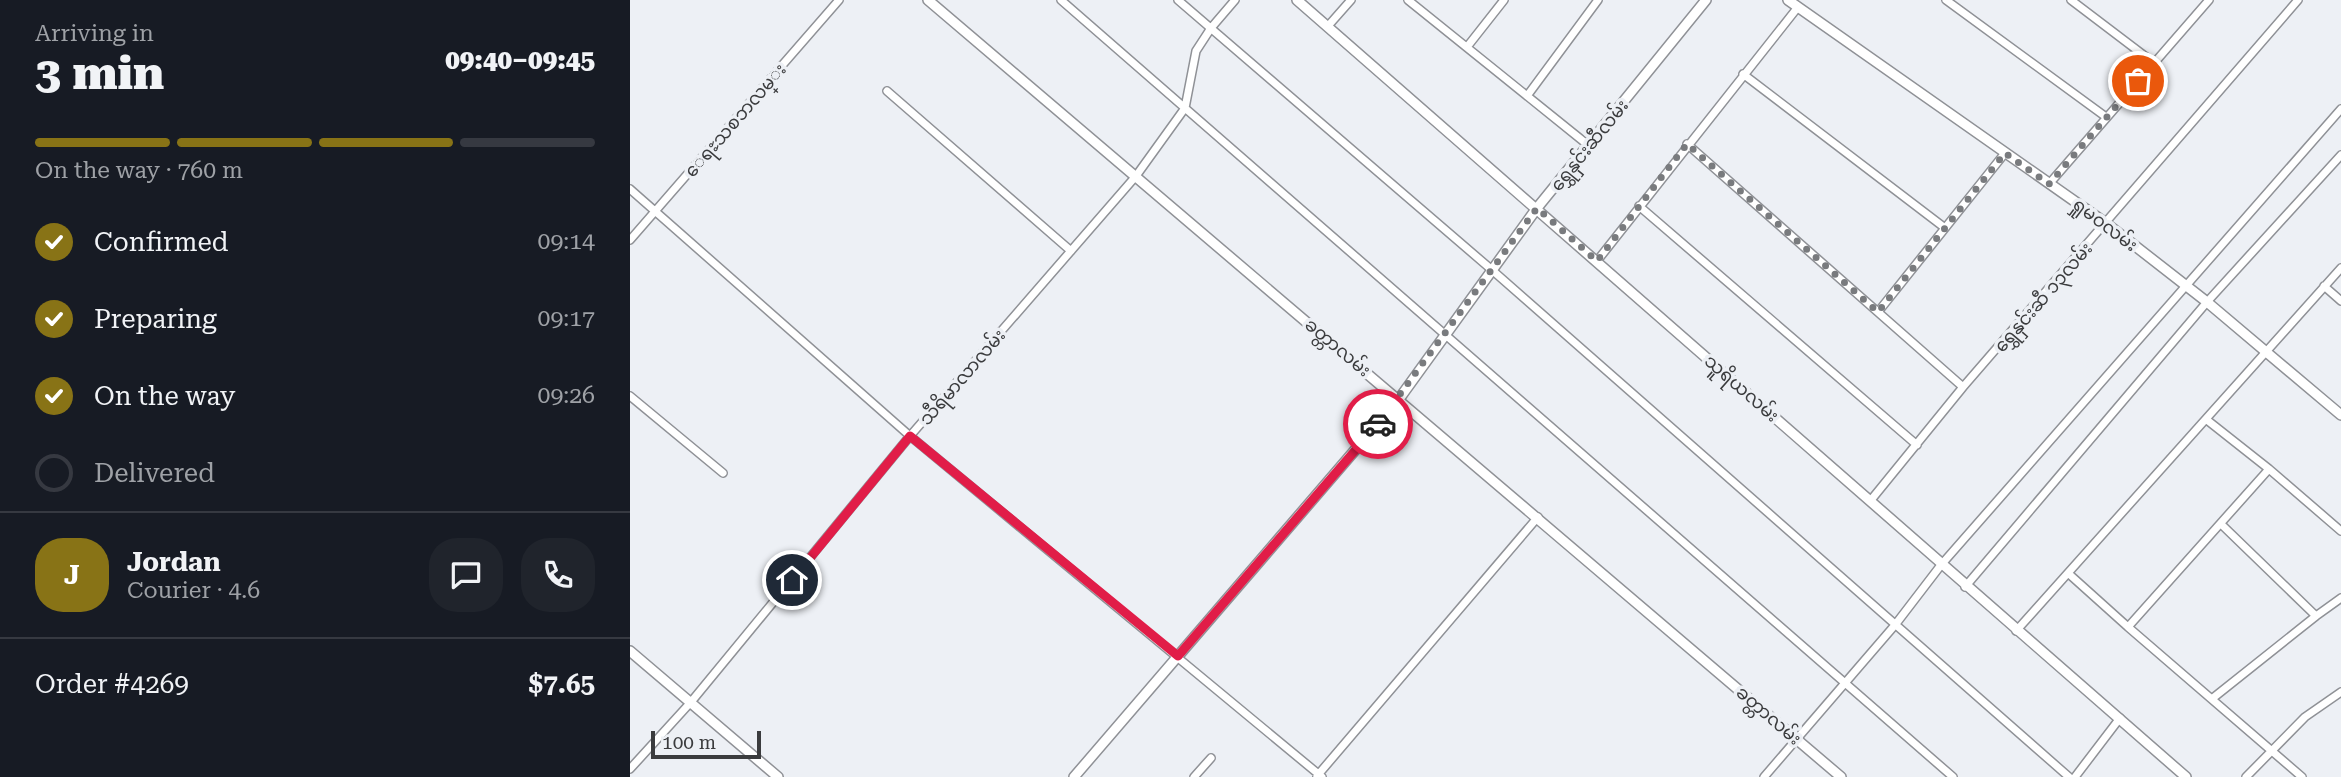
<!DOCTYPE html>
<meta charset="utf-8">
<style>
body{margin:0;font-family:"Roboto Serif","Noto Sans Myanmar",serif;background:#20242c;color:#f1f3f6;height:100vh;display:flex;flex-direction:column;font-size:26px;white-space:nowrap}
*{box-sizing:border-box;margin:0}
p{font-size:23px;color:#9ea1a6}
.icon{flex:none;width:38px;height:38px;fill:none;stroke:currentColor;stroke-width:2;stroke-linecap:round;stroke-linejoin:round}
.map{position:relative;flex:1;overflow:hidden}
.panel{display:flex;flex-direction:column;background:#171b24;width:630px}
.panel>*{flex:none}
.scale{position:absolute;left:21px;bottom:18px;width:110px;box-sizing:border-box;padding-left:7px;border:4px solid #3b3c3e;border-top:0;font-size:19px;line-height:24px;white-space:nowrap;color:#3b3c3e;-webkit-text-stroke:5px #edf0f5;paint-order:stroke}
.pin{position:absolute;display:grid;place-items:center;width:60px;height:60px;color:#fff;margin:-30px;border:4px solid #fff;border-radius:50%;box-shadow:0 2px 7px #0007}
.courier{position:absolute;display:grid;place-items:center;width:70px;height:70px;margin:-35px;border:5px solid #e11d48;border-radius:50%;background:#fff;color:#222;box-shadow:0 2px 9px #0007}
.overview em{font-style:normal;font-weight:800}
.overview div{display:flex;flex-direction:column-reverse}
.overview{display:flex;align-items:center;justify-content:space-between;height:119px;padding:0 35px}
h1{font-size:46px;font-weight:800;line-height:52px}
.bar{display:grid;grid-template-columns:repeat(4,1fr);gap:10px 7px;align-content:center;height:84px;padding:0 35px}
.bar i{height:9px;border-radius:5px;background:#363941}
.bar .active{background:#887316}
.bar p{grid-column:span 4}
.line{display:flex;align-items:center;gap:18px;padding:0 35px;border-top:2px solid #363941}
.line div{flex:1}
.round{display:grid;place-items:center;flex:none;width:74px;height:74px;border-radius:28px;background:#20242c}
ol{padding:0 35px;list-style:none}
li{display:flex;align-items:center;gap:21px;height:77px}
li p{margin-inline-start:auto}
li .icon{padding:7px;border-radius:50%;background:#887316;color:#fff;stroke-width:4}
li:last-child{color:#9ea1a6}
li i{width:38px;height:38px;border:4px solid #363941;border-radius:50%}
main{display:flex;flex:1;min-height:0}
.map>svg:first-child{display:block}
.lines{fill:none;stroke-linecap:round;stroke-linejoin:round}
.minor-casing{stroke:#8f9196;stroke-width:10}
.tertiary-casing{stroke:#8f9196;stroke-width:12}
.minor{stroke:#fff;stroke-width:7}
.tertiary{stroke:#fff;stroke-width:9}
.done{stroke:#797b7e;stroke-width:7;stroke-dasharray:0 12.6}
.route{stroke:#e11d48;stroke-width:9}
.labels{text-anchor:middle;dominant-baseline:central;stroke-width:7;stroke-linejoin:round;paint-order:stroke}
.street-label{font-size:18px;fill:#3b3c3e;stroke:#edf0f5}
</style>
<main>
<section class="panel">
<div class="overview"><div><h1>3 min</h1><p>Arriving in</p></div><em>09:40–09:45</em></div>
<div class="bar"><i class="active"></i><i class="active"></i><i class="active"></i><i></i><p>On the way · 760 m</p></div>
<ol>
<li><svg class="icon" aria-label="check" viewBox="0 0 24 24"><path d="M5 12l5 5 9-10"/></svg>Confirmed<p>09:14</p></li>
<li><svg class="icon" aria-label="check" viewBox="0 0 24 24"><path d="M5 12l5 5 9-10"/></svg>Preparing<p>09:17</p></li>
<li><svg class="icon" aria-label="check" viewBox="0 0 24 24"><path d="M5 12l5 5 9-10"/></svg>On the way<p>09:26</p></li>
<li><i></i>Delivered</li>
</ol>
<div class="line" style="height:126px"><b class="round" style="background:#887316;color:#fff">J</b><div><b>Jordan</b><p>Courier · 4.6</p></div><a class="round"><svg class="icon" aria-label="chat" viewBox="0 0 24 24"><path d="M4 5h16v11H9l-5 4z"/></svg></a><a class="round"><svg class="icon" aria-label="phone" viewBox="0 0 24 24"><path d="M5 4h4l2 5-3 2q2 4 5 5l2-3 5 2v4C11 20 4 13 5 4z"/></svg></a></div>
<div class="line" style="height:91px"><div>Order #4269</div><b>$7.65</b></div>
</section>
<div class="map">
<svg width="1711" height="777" viewBox="0 0 1711 777">
<rect width="100%" height="100%" fill="#edf0f5"/>
<g class="lines">
<defs>
<path id="minor" d="M431,0L1323,777
M548,0L862,270L1439,777
M778,0L958,145
M1316,0L1476,117
M1441,0L1524,63
M698,26L721,0
M837,47L874,0
M1113,74L1315,228
M257,91L441,251
M897,96L968,0
M1057,144L1333,387
M1419,184L1579,0
M0,189L280,436L692,777
M1009,206L1287,445
M0,240L209,0
M967,261L1168,7
M1694,286L1711,301
M1248,312L1375,153
M0,396L93,473
M1577,420L1639,469
M1241,500L1333,387L1668,0
M1592,525L1686,616L1711,598
M1439,574L1498,627
M1335,587L1577,302L1711,155
M1386,631L1711,268
M1583,698L1686,616
M0,769L61,702L280,436L506,176L555,108L566,51L581,28L605,0
M687,776L908,517
M564,777L581,758
M1134,777L1265,625L1311,565L1711,109
M1445,777L1490,718
M1616,777L1675,717L1711,692
M1672,777L1498,627L1639,469L1711,531"/>
<path id="tertiary" d="M298,0L1211,777
M667,0L1556,777
M1158,0L1477,224L1577,302L1711,415
M0,651L148,777
M444,777L769,399L907,208L1076,0"/>
</defs>
<use href="#minor" class="minor-casing"/>
<use href="#tertiary" class="tertiary-casing"/>
<use href="#minor" class="minor"/>
<use href="#tertiary" class="tertiary"/>
</g>
<g class="lines">
<path class="done" d="M748,424L907,208L967,261L1057,144L1248,312L1375,153L1419,184L1508,81"/>
<path class="route" d="M162,580L280,436L548,656L748,424"/>
</g>
<g class="labels">
<g class="street-label">
<text transform="translate(105 120) rotate(-49)">ေရႊသစၥာလမ္း</text>
<text transform="translate(959 145) rotate(-51)">ရွှေနှင်းဆီလမ်း</text>
<text transform="translate(1475 224) rotate(37)">ရှုမဝလမ်း</text>
<text transform="translate(1413 297) rotate(-49)">ရွှေနှင်းဆီ ၁၃လမ်း</text>
<text transform="translate(708 347) rotate(40)">ခတ္တာလမ်း</text>
<text transform="translate(332 377) rotate(-49)">သီရိမာလာလမ်း</text>
<text transform="translate(1112 388) rotate(41)">သူရိယလမ်း</text>
<text transform="translate(1139 715) rotate(41)">ခတ္တာလမ်း</text>
</g>
</g>
</svg>
<div class="scale">100 m</div>
<div class="pin" style="left:1508px;top:81px;background:#ea580c"><svg class="icon" aria-label="bag" viewBox="0 0 24 24"><path d="M5 8h14l-1 12H6zM9 8a3 3 0 0 1 6 0"/></svg></div>
<div class="pin" style="left:162px;top:580px;background:#1f2937"><svg class="icon" aria-label="home" viewBox="0 0 24 24"><path d="M3 11l9-7 9 7M6 9v11h12V9"/></svg></div>
<div class="courier" style="left:748px;top:424px"><svg class="icon" aria-label="car" viewBox="0 0 24 24"><path d="M5 17H2v-5l4-1 3-4h7l3 4 3 1v5h-3M9 17h6M6 11h13"/><circle cx="7" cy="17" r="2"/><circle cx="17" cy="17" r="2"/></svg></div>
</div>
</main>
